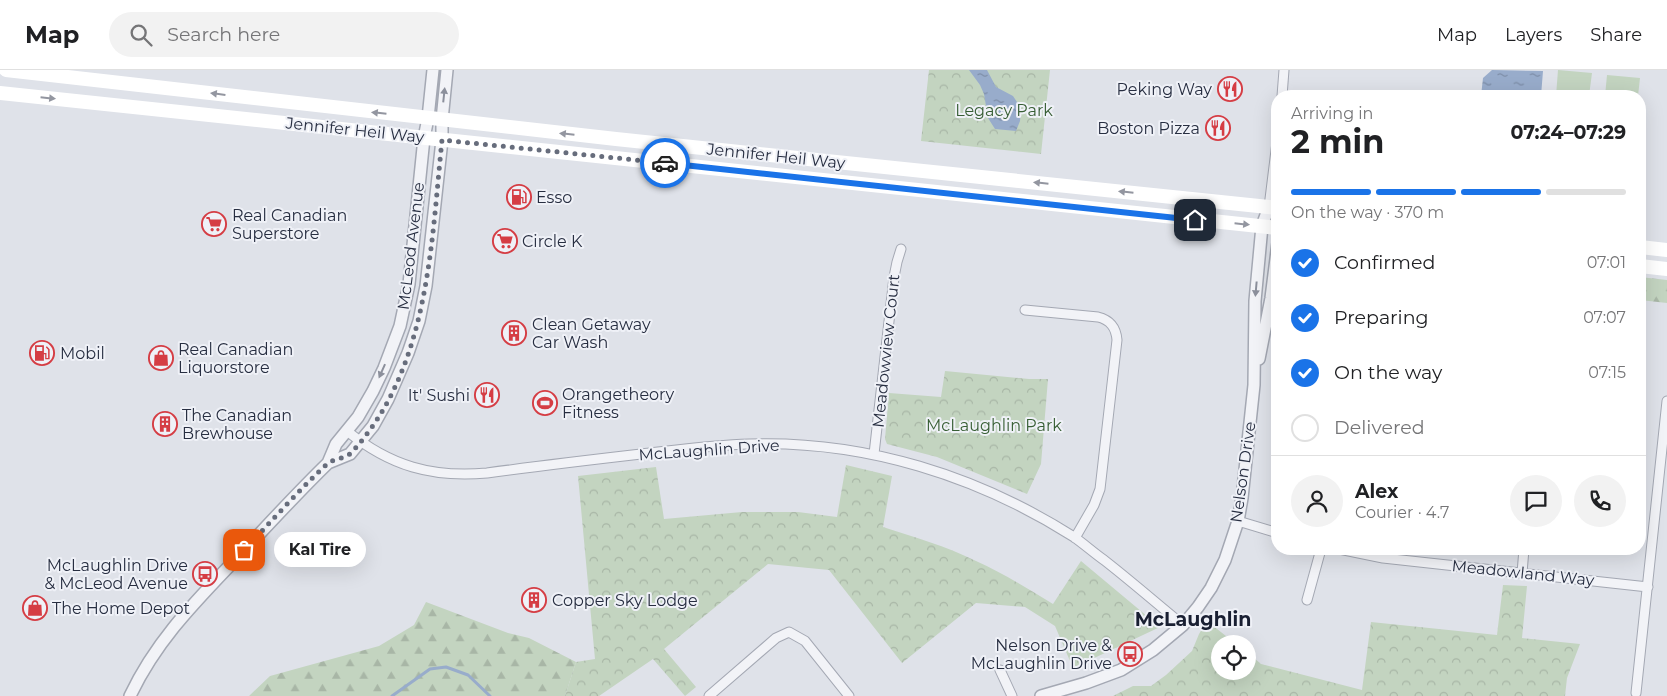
<!DOCTYPE html>
<meta charset="utf-8">
<style>
body{margin:0;font-family:Montserrat,sans-serif;background:#f2f2f2;color:#202124;height:100vh;display:flex;flex-direction:column;font-size:19px;white-space:nowrap}
*{box-sizing:border-box;margin:0}
p{font-size:16px;color:#757577}
.icon{flex:none;width:28px;height:28px;fill:none;stroke:currentColor;stroke-width:2;stroke-linecap:round;stroke-linejoin:round}
.map{position:relative;flex:1;overflow:hidden}
.sheet{position:absolute;left:1271px;top:20px;width:375px;height:465px;display:flex;flex-direction:column;background:#fff;border-radius:20px;box-shadow:0 5px 20px #0002}
.sheet>*{flex:none}
.tools{position:absolute;left:1211px;top:565px;display:grid;gap:10px}
.tools a{display:grid;place-items:center;width:45px;height:45px;border-radius:50%;background:#fff;box-shadow:0 5px 20px #0002;font-size:25px}
.pin{position:absolute;display:grid;place-items:center;width:42px;height:42px;color:#fff;margin:-21px;border-radius:10px;box-shadow:0 2px 8px #0006}
.courier{position:absolute;display:grid;place-items:center;width:50px;height:50px;margin:-25px;border:4px solid #1a73e8;border-radius:50%;background:#fff;color:#222;box-shadow:0 1px 6px #0007}
.bubble{position:absolute;height:35px;border-radius:18px;background:#fff;box-shadow:0 5px 20px #0002;font-size:16px;font-weight:700;line-height:35px;text-align:center}
.summary em{font-style:normal;font-weight:700}
.summary div{display:flex;flex-direction:column-reverse}
.summary{display:flex;align-items:center;justify-content:space-between;height:85px;padding:0 20px}
h1{font-size:32px;font-weight:700;line-height:38px}
.bar{display:grid;grid-template-columns:repeat(4,1fr);gap:8px 5px;align-content:center;height:60px;padding:0 20px}
.bar i{height:6px;border-radius:4px;background:#e0e0e0}
.bar .on{background:#1a73e8}
.bar p{grid-column:span 4}
.line{display:flex;align-items:center;gap:12px;padding:0 20px;border-top:1px solid #e0e0e0}
.line div{flex:1}
.round{display:grid;place-items:center;flex:none;width:52px;height:52px;border-radius:26px;background:#f2f2f2}
ol{padding:0 20px;list-style:none}
li{display:flex;align-items:center;gap:15px;height:55px}
li p{margin-inline-start:auto}
li .icon{padding:5px;border-radius:50%;background:#1a73e8;color:#fff;stroke-width:4}
li:last-child{color:#757577}
li i{width:28px;height:28px;border:2px solid #e0e0e0;border-radius:50%}
header{display:flex;align-items:center;gap:30px;box-sizing:border-box;height:70px;padding:0 25px;background:#fff;border-bottom:1px solid #e0e0e0}
header strong{font-size:24px}
nav{display:flex;gap:28px;margin-inline-start:auto;font-size:18px}
.search{width:350px;height:45px;background:#f2f2f2;display:flex;align-items:center;gap:12px;box-sizing:border-box;padding:0 18px;border-radius:28px;color:#757577;font-size:19px}
.map>svg:first-child{display:block}
.green{fill:#c3d4c0}
.forest{fill:url(#forest-firs)}
.park{fill:url(#park-crowns)}
.water{fill:url(#water-ripples)}
.lines{fill:none;stroke-linecap:round;stroke-linejoin:round}
.stream{stroke:#98accb;stroke-width:3}
.minor-casing{stroke:#a4a8b3;stroke-width:11}
.tertiary-casing{stroke:#a4a8b3;stroke-width:14}
.minor{stroke:#f2f3f7;stroke-width:9}
.tertiary{stroke:#f2f3f7;stroke-width:11}
.secondary{stroke:#fff;stroke-width:14}
.oneway{fill:#9396a0}
.oneway2{fill:#8c909c}
.done{stroke:#676d7c;stroke-width:5;stroke-dasharray:0 9}
.route{stroke:#1a73e8;stroke-width:6}
.labels{text-anchor:middle;dominant-baseline:central;stroke-width:4;stroke-linejoin:round;paint-order:stroke}
.poi-label{font-size:16px;fill:#272e41;stroke:#eff1f7;text-anchor:start}
.park-label{font-size:16px;fill:#375e34;stroke:#eff1f7}
.street-label{font-size:16px;fill:#272e41;stroke:#eff1f7}
.quarter-label{font-size:19px;font-weight:bold;fill:#191f32;stroke:#eff1f7}
</style>
<header>
<strong>Map</strong>
<div class="search"><svg class="icon" aria-label="search" viewBox="0 0 24 24"><circle cx="10" cy="10" r="6"/><path d="M15 15l6 6"/></svg>Search here</div>
<nav><a>Map</a><a>Layers</a><a>Share</a></nav>
</header>
<div class="map">
<svg width="1667" height="626" viewBox="0 0 1667 626">
<defs>
<pattern id="forest-firs" width="22" height="20" patternUnits="userSpaceOnUse" patternTransform="scale(1.25)"><rect width="22" height="20" fill="#c3d4c0"/><path d="M5 1l3.5 6h-7zM16 11l3.5 6h-7z" fill="#a8b6a6"/></pattern>
<pattern id="park-crowns" width="20" height="18" patternUnits="userSpaceOnUse" patternTransform="scale(1.25)"><rect width="20" height="18" fill="#c3d4c0"/><path d="M2 6a3 3 0 1 1 6 0M12 15a3 3 0 1 1 6 0" fill="none" stroke="#a8b6a6"/></pattern>
<pattern id="water-ripples" width="26" height="14" patternUnits="userSpaceOnUse" patternTransform="scale(1.25)"><rect width="26" height="14" fill="#98accb"/><path d="M2 4q2-2 4 0t4 0M15 11q2-2 4 0t4 0" fill="none" stroke="#7c8ca6"/></pattern>
</defs>
<rect width="100%" height="100%" fill="#dfe2e9"/>
<path class="green" d="M1558,0L1592,3L1589,26H1556Z
M1607,5L1640,8L1638,26H1605Z"/>
<path class="forest" d="M1640,207L1667,210V233L1640,230Z
M426,532L508,563L529,568L576,592L565,626H249L270,606L379,576L414,555Z"/>
<path class="park" d="M929,0H1050L1041,84L921,71Z
M945,301L1029,309H1048L1041,394L1027,424L937,387L887,374L885,369L889,323L941,327Z
M846,395L892,406L883,457C914,467 946,476 976,491C1003,503 1028,519 1053,534L1081,491L1160,557L1073,598L1055,556L1025,537L976,533L902,593L829,500L768,494L664,579L696,617L685,626L653,589L599,626H565L576,592L595,589L578,406L656,397L664,449L742,442H798L837,447Z
M1503,515L1527,516L1522,568L1580,574L1567,608L1565,626H1113L1133,616H1151L1166,605L1192,581L1199,564L1207,551L1236,574H1220V601H1248V583L1261,594L1362,620L1371,552L1497,565Z"/>
<path class="water" d="M969,0H987L996,17L1013,26L1021,38L1020,51L1016,61L995,59L988,48L984,24L980,15Z
M1492,0L1543,1L1541,26H1481L1483,8Z"/>
<g class="lines">
<path class="stream" d="M392,626L430,599L446,597L468,605L490,626"/>
<defs>
<path id="minor" d="M1282,26L1284,0
M1269,137L1278,64
M1025,240L1098,247C1110,250 1116,257 1117,270L1100,419L1094,435L1075,468
M347,361C390,396 432,408 487,403C538,396 589,390 641,384C677,380 713,375 749,374C865,370 978,406 1074,467C1084,474 1094,483 1104,490C1131,511 1156,533 1183,555
M874,384L894,207L897,192L901,179
M1238,451L1278,463
M1339,479L1383,488L1648,517
M1522,503L1524,479
M1307,530L1321,479
M1000,600L1012,626
M1636,623L1667,331
M709,626L776,568L789,562L805,571L849,626"/>
<path id="tertiary" d="M1259,289L1271,228L1278,173
M328,393L350,384L373,356L388,329L408,283L419,251L426,216L442,70V50L447,0
M130,626C156,571 194,533 235,490C266,457 296,424 328,393L336,374L358,347L373,321L384,298L400,256L409,214L424,68L428,48L433,0
M1041,626L1086,613L1121,600L1153,580L1183,555L1198,537L1211,518L1225,490L1238,451L1242,428L1254,315L1255,231L1262,156L1269,137"/>
</defs>
<use href="#minor" class="minor-casing"/>
<use href="#tertiary" class="tertiary-casing"/>
<use href="#minor" class="minor"/>
<use href="#tertiary" class="tertiary"/>
<path class="secondary" d="M6,0L616,69L1278,138
M0,23L1278,158
M1640,177L1667,180
M1640,196L1667,199"/>
</g>
<defs><path id="oneway-solid" d="M-6-.8H1V-3.2L6.5 0L1 3.2V.8H-6Z" transform="scale(1.25)"/></defs>
<g class="oneway">
<use href="#oneway-solid" transform="translate(218 24) rotate(-173)"/>
<use href="#oneway-solid" transform="translate(48 28) rotate(6)"/>
<use href="#oneway-solid" transform="translate(379 43) rotate(-174)"/>
<use href="#oneway-solid" transform="translate(567 64) rotate(-174)"/>
<use href="#oneway-solid" transform="translate(1041 113) rotate(-174)"/>
<use href="#oneway-solid" transform="translate(1126 122) rotate(-174)"/>
<use href="#oneway-solid" transform="translate(1242 154) rotate(6)"/>
</g>
<g class="oneway2">
<use href="#oneway-solid" transform="translate(444 25) rotate(-84)"/>
<use href="#oneway-solid" transform="translate(1256 219) rotate(95)"/>
<use href="#oneway-solid" transform="translate(382 301) rotate(114)"/>
</g>
<g class="lines">
<path class="done" d="M244,480C271,452 297,422 326,395C333,388 346,389 352,382C429,298 431,176 442,70L665,93"/>
<path class="route" d="M665,93L1195,150"/>
</g>
<defs>
<symbol id="restaurant-ring" viewBox="-11 -11 22 22"><circle r="9.5" fill="#eff1f7" stroke="#d53d44" stroke-width="1.5"/><path d="M-5-6h1v4h1v-4h1v4h1v-4h1v5L-1.5 .5V6h-2V.5L-5-1ZM5-6V6H3V1.5H1.5Q1.5-4 5-6Z" fill="#d53d44"/></symbol>
<symbol id="fuel-ring" viewBox="-11 -11 22 22"><circle r="9.5" fill="#eff1f7" stroke="#d53d44" stroke-width="1.5"/><path d="M-5.5-6h7V0h2V4h1.3V-2.5L3-4.5l.8-.8L6-3V5H2.5V1h-1V6h-7ZM-4.2-4.7v3.2H.2V-4.7Z" fill="#d53d44"/></symbol>
<symbol id="supermarket-ring" viewBox="-11 -11 22 22"><circle r="9.5" fill="#eff1f7" stroke="#d53d44" stroke-width="1.5"/><path d="M-6-5.5h2.5l.6 2H6L4.5 2H-2.5L-4.4-4H-6ZM-1.5 3.2a1.3 1.3 0 1 0 .1 0ZM3 3.2a1.3 1.3 0 1 0 .1 0Z" fill="#d53d44"/></symbol>
<symbol id="building-ring" viewBox="-11 -11 22 22"><circle r="9.5" fill="#eff1f7" stroke="#d53d44" stroke-width="1.5"/><path d="M-4-6H4V6H1V3H-1V6H-4ZM-2.5-4.3h1.7v1.8h-1.7ZM.8-4.3h1.7v1.8H.8ZM-2.5-1h1.7V.8h-1.7ZM.8-1h1.7V.8H.8Z" fill="#d53d44"/></symbol>
<symbol id="shop-ring" viewBox="-11 -11 22 22"><circle r="9.5" fill="#eff1f7" stroke="#d53d44" stroke-width="1.5"/><path d="M-5-2.5h2.3a2.7 3.5 0 0 1 5.4 0H5L5.5 6h-11ZM-1.5-2.5h3a1.5 2.3 0 0 0-3 0Z" fill="#d53d44"/></symbol>
<symbol id="stadium-ring" viewBox="-11 -11 22 22"><circle r="9.5" fill="#eff1f7" stroke="#d53d44" stroke-width="1.5"/><path d="M0-5a6.5 5 0 1 0 0 10a6.5 5 0 1 0 0-10ZM-3.5-1.8h7v3.6h-7Z" fill="#d53d44"/></symbol>
<symbol id="bus-ring" viewBox="-11 -11 22 22"><circle r="9.5" fill="#eff1f7" stroke="#d53d44" stroke-width="1.5"/><path d="M-5-6H5V4H4V6H2V4H-2V6H-4V4H-5ZM-3.5-4V0h7V-4ZM-3.5 1.2v1.5H-2V1.2ZM2 1.2v1.5H3.5V1.2Z" fill="#d53d44"/></symbol>
</defs>
<g fill-rule="evenodd">
<use href="#restaurant-ring" x="1216" y="5" width="28" height="28"/>
<use href="#restaurant-ring" x="1204" y="44" width="28" height="28"/>
<use href="#fuel-ring" x="505" y="113" width="28" height="28"/>
<use href="#supermarket-ring" x="200" y="140" width="28" height="28"/>
<use href="#supermarket-ring" x="491" y="157" width="28" height="28"/>
<use href="#building-ring" x="500" y="249" width="28" height="28"/>
<use href="#fuel-ring" x="28" y="269" width="28" height="28"/>
<use href="#shop-ring" x="147" y="274" width="28" height="28"/>
<use href="#restaurant-ring" x="473" y="311" width="28" height="28"/>
<use href="#stadium-ring" x="531" y="319" width="28" height="28"/>
<use href="#building-ring" x="151" y="340" width="28" height="28"/>
<use href="#bus-ring" x="191" y="490" width="28" height="28"/>
<use href="#building-ring" x="520" y="516" width="28" height="28"/>
<use href="#shop-ring" x="21" y="524" width="28" height="28"/>
<use href="#bus-ring" x="1116" y="570" width="28" height="28"/>
</g>
<g class="labels">
<g class="poi-label">
<text x="1212" y="19" text-anchor="end">Peking Way</text>
<text x="1200" y="58" text-anchor="end">Boston Pizza</text>
<text x="536" y="127">Esso</text>
<text x="232" y="145">Real Canadian<tspan x="232" dy="18">Superstore</tspan></text>
<text x="522" y="171">Circle K</text>
<text x="532" y="254">Clean Getaway<tspan x="532" dy="18">Car Wash</tspan></text>
<text x="178" y="279">Real Canadian<tspan x="178" dy="18">Liquorstore</tspan></text>
<text x="60" y="283">Mobil</text>
<text x="562" y="324">Orangetheory<tspan x="562" dy="18">Fitness</tspan></text>
<text x="470" y="325" text-anchor="end">It' Sushi</text>
<text x="182" y="345">The Canadian<tspan x="182" dy="18">Brewhouse</tspan></text>
<text x="188" y="495" text-anchor="end">McLaughlin Drive<tspan x="188" dy="18">&amp; McLeod Avenue</tspan></text>
<text x="552" y="530">Copper Sky Lodge</text>
<text x="52" y="538">The Home Depot</text>
<text x="1112" y="575" text-anchor="end">Nelson Drive &amp;<tspan x="1112" dy="18">McLaughlin Drive</tspan></text>
</g>
<g class="park-label">
<text x="1004" y="40">Legacy Park</text>
<text x="994" y="355">McLaughlin Park</text>
</g>
<g class="street-label">
<text transform="translate(355 60) rotate(6)">Jennifer Heil Way</text>
<text transform="translate(776 86) rotate(6)">Jennifer Heil Way</text>
<text transform="translate(411 176) rotate(-83)">McLeod Avenue</text>
<text transform="translate(886 281) rotate(-84)">Meadowview Court</text>
<text transform="translate(709 380) rotate(-4)">McLaughlin Drive</text>
<text transform="translate(1243 402) rotate(-82)">Nelson Drive</text>
<text transform="translate(1523 503) rotate(6)">Meadowland Way</text>
</g>
<g class="quarter-label">
<text x="1193" y="549">McLaughlin</text>
</g>
</g>
</svg>
<div class="tools">
<a><svg class="icon" aria-label="locate" viewBox="0 0 24 24"><circle cx="12" cy="12" r="6"/><path d="M12 2v4M12 18v4M2 12h4M18 12h4"/></svg></a>
</div>
<div class="pin" style="left:244px;top:480px;background:#ea580c"><svg class="icon" aria-label="bag" viewBox="0 0 24 24"><path d="M5 8h14l-1 12H6zM9 8a3 3 0 0 1 6 0"/></svg></div>
<div class="pin" style="left:1195px;top:150px;background:#1f2937"><svg class="icon" aria-label="home" viewBox="0 0 24 24"><path d="M3 11l9-7 9 7M6 9v11h12V9"/></svg></div>
<div class="courier" style="left:665px;top:93px"><svg class="icon" aria-label="car" viewBox="0 0 24 24"><path d="M5 17H2v-5l4-1 3-4h7l3 4 3 1v5h-3M9 17h6M6 11h13"/><circle cx="7" cy="17" r="2"/><circle cx="17" cy="17" r="2"/></svg></div>
<div class="bubble" style="left:274px;top:462px;width:92px">Kal Tire</div>
<section class="sheet">
<div class="summary"><div><h1>2 min</h1><p>Arriving in</p></div><em>07:24–07:29</em></div>
<div class="bar"><i class="on"></i><i class="on"></i><i class="on"></i><i></i><p>On the way · 370 m</p></div>
<ol>
<li><svg class="icon" aria-label="check" viewBox="0 0 24 24"><path d="M5 12l5 5 9-10"/></svg>Confirmed<p>07:01</p></li>
<li><svg class="icon" aria-label="check" viewBox="0 0 24 24"><path d="M5 12l5 5 9-10"/></svg>Preparing<p>07:07</p></li>
<li><svg class="icon" aria-label="check" viewBox="0 0 24 24"><path d="M5 12l5 5 9-10"/></svg>On the way<p>07:15</p></li>
<li><i></i>Delivered</li>
</ol>
<div class="line" style="height:90px"><a class="round"><svg class="icon" aria-label="person" viewBox="0 0 24 24"><circle cx="12" cy="8" r="4"/><path d="M4 21q1-7 8-7t8 7"/></svg></a><div><b>Alex</b><p>Courier · 4.7</p></div><a class="round"><svg class="icon" aria-label="chat" viewBox="0 0 24 24"><path d="M4 5h16v11H9l-5 4z"/></svg></a><a class="round"><svg class="icon" aria-label="phone" viewBox="0 0 24 24"><path d="M5 4h4l2 5-3 2q2 4 5 5l2-3 5 2v4C11 20 4 13 5 4z"/></svg></a></div>
</section>
</div>
